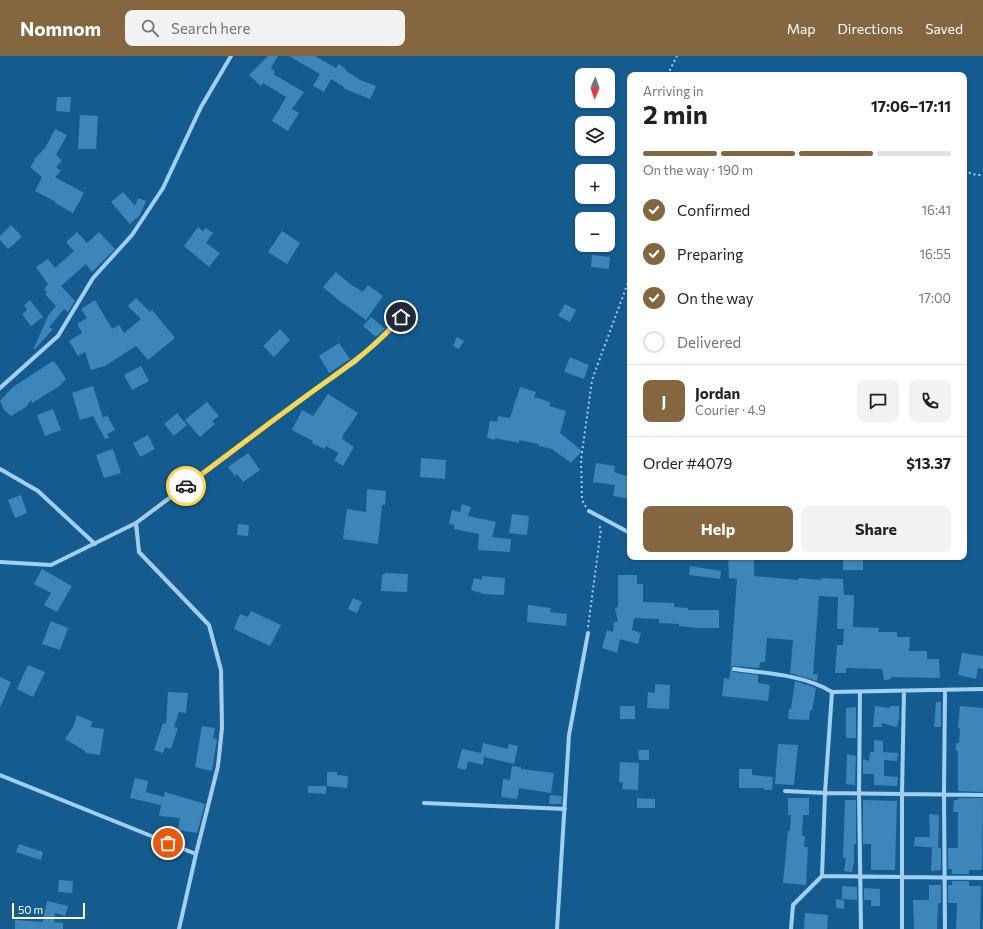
<!DOCTYPE html>
<meta charset="utf-8">
<style>
body{margin:0;font-family:Commissioner,sans-serif;background:#f2f2f2;color:#202124;height:100vh;display:flex;flex-direction:column;font-size:15px;white-space:nowrap}
*{box-sizing:border-box;margin:0}
p{font-size:13px;color:#757577}
.icon{flex:none;width:22px;height:22px;fill:none;stroke:currentColor;stroke-width:2;stroke-linecap:round;stroke-linejoin:round}
.map{position:relative;flex:1;overflow:hidden}
.side{position:absolute;left:627px;top:16px;width:340px;height:488px;display:flex;flex-direction:column;background:#fff;border-radius:8px;box-shadow:0 1px 3px #0004}
.side>*{flex:none}
.needle{width:26px;rotate:182deg}
.controls{position:absolute;left:575px;top:12px;display:grid;gap:8px}
.controls a{display:grid;place-items:center;width:40px;height:40px;border-radius:8px;background:#fff;box-shadow:0 1px 3px #0004;font-size:20px}
.scale{position:absolute;left:12px;bottom:10px;width:73px;box-sizing:border-box;padding-left:4px;border:2px solid #fff;border-top:0;font-size:11px;line-height:14px;white-space:nowrap;color:#fff;-webkit-text-stroke:3px #145c90;paint-order:stroke}
.pin{position:absolute;display:grid;place-items:center;width:34px;height:34px;color:#fff;margin:-17px;border:2px solid #fff;border-radius:50%;box-shadow:0 1px 4px #0007}
.courier{position:absolute;display:grid;place-items:center;width:40px;height:40px;margin:-20px;border:3px solid #ffd54a;border-radius:50%;background:#fff;color:#222;box-shadow:0 1px 5px #0007}
.overview em{font-style:normal;font-weight:700}
.overview div{display:flex;flex-direction:column-reverse}
.overview{display:flex;align-items:center;justify-content:space-between;height:68px;padding:0 16px}
h1{font-size:26px;font-weight:700;line-height:30px}
.bar{display:grid;grid-template-columns:repeat(4,1fr);gap:6px 4px;align-content:center;height:48px;padding:0 16px}
.bar i{height:5px;border-radius:3px;background:#e0e0e0}
.bar .current{background:#84663f}
.bar p{grid-column:span 4}
.line{display:flex;align-items:center;gap:10px;padding:0 16px;border-top:1px solid #e0e0e0}
.line div{flex:1}
.round{display:grid;place-items:center;flex:none;width:42px;height:42px;border-radius:8px;background:#f2f2f2}
ol{padding:0 16px;list-style:none}
li{display:flex;align-items:center;gap:12px;height:44px}
li p{margin-inline-start:auto}
li .icon{padding:4px;border-radius:50%;background:#84663f;color:#fff;stroke-width:4}
li:last-child{color:#757577}
li i{width:22px;height:22px;border:2px solid #e0e0e0;border-radius:50%}
.button{display:flex;gap:8px;margin-top:auto;padding:8px 16px}
.button a{flex:1;height:46px;border-radius:8px;background:#84663f;color:#fff;font-size:16px;font-weight:700;line-height:46px;text-align:center}
.button a+a{background:#f2f2f2;color:#202124}
header{display:flex;align-items:center;gap:24px;box-sizing:border-box;height:56px;padding:0 20px;background:#84663f;color:#fff}
header strong{font-size:19px}
nav{display:flex;gap:22px;margin-inline-start:auto;font-size:14px}
.search{width:280px;height:36px;background:#f2f2f2;display:flex;align-items:center;gap:10px;box-sizing:border-box;padding:0 14px;border-radius:8px;color:#757577;font-size:15px}
.map>svg:first-child{display:block}
.building{fill:#3d86b9}
.lines{fill:none;stroke-linecap:round;stroke-linejoin:round}
.path{stroke:#a0d0f1;stroke-width:2;stroke-dasharray:2 3;stroke-linecap:butt}
.minor{stroke:#a0d0f1;stroke-width:4}
.done{stroke:#adc6d8;stroke-width:4;stroke-dasharray:0 7.2}
.route{stroke:#ffd54a;stroke-width:5}
</style>
<header>
<strong>Nomnom</strong>
<div class="search"><svg class="icon" aria-label="search" viewBox="0 0 24 24"><circle cx="10" cy="10" r="6"/><path d="M15 15l6 6"/></svg>Search here</div>
<nav><a>Map</a><a>Directions</a><a>Saved</a></nav>
</header>
<div class="map">
<svg width="983" height="873" viewBox="0 0 983 873">
<rect width="100%" height="100%" fill="#145c90"/>
<path class="building" d="M268,0H278L271,12L275,16L273,18L304,36L292,53L299,57L288,75L272,65L286,41L263,27L261,30L249,19Z
M289,0H315L336,12L339,8L346,13L345,14L360,24L376,30L370,43L343,32L344,31L331,23L324,36L313,30L320,18Z
M57,41H71L70,56L56,55Z
M80,59L98,60L96,93H78Z
M55,73L67,79L56,99L62,105L56,111L61,115L55,121L84,137L73,157L55,147L56,146L35,135L42,121L30,111L35,104L34,103L45,92Z
M123,136L135,150L138,142L146,145L140,159L130,168L111,146Z
M11,169L22,181L8,193L0,184V180Z
M198,171L203,175L206,172L213,177L206,187L220,197L209,211L184,190Z
M282,175L300,187L287,208L268,196Z
M77,176L87,187L99,176L115,193L92,216L86,208L61,230L75,245L68,256L64,253L49,271L53,273L35,293L34,292L48,260L56,250L45,238L47,236L44,233L48,228L36,211L48,203L55,212L74,195L66,186Z
M592,199L610,201L609,213L591,211Z
M336,216L350,228L363,236L368,229L383,240L366,264L337,243L323,231Z
M136,242L150,256L152,254L175,282L148,304L136,290L105,310L91,314L85,296L78,300L69,285L82,277L77,268L87,262L81,253L95,244L112,273L119,269L124,277L141,263L128,250Z
M30,244L43,261L31,270L22,258L27,254L24,249Z
M565,248L576,254L570,266L558,260Z
M371,261L385,273L376,281L363,270Z
M280,273L290,284L274,301L263,290Z
M457,281L464,285L459,293L453,290Z
M339,287L350,303L329,317L319,300Z
M570,301L589,309L584,323L564,316Z
M53,305L57,309L66,323L58,331L32,347L31,344L26,351L11,360L4,354L0,345L13,331Z
M141,310L149,325L132,334L124,319Z
M93,330L103,362L107,359L115,374L107,378L109,382L105,383L93,360L80,364L72,337Z
M520,331L536,336L534,341L550,346L549,350L566,355L560,377L582,395L571,407L552,393L539,390V388L519,384V387L495,382V384L487,382L490,365L497,366L498,360L510,362Z
M328,338L358,357L343,379L342,383L354,391L343,410L334,404L339,397L326,390L324,393L312,387L313,385L292,374L302,354L313,360Z
M207,346L219,360L212,365L215,368L200,381L185,364Z
M53,353L61,374L45,380L37,359Z
M177,357L187,369L174,380L164,368Z
M148,379L155,393L140,401L133,387Z
M113,393L121,417L104,422L96,399Z
M248,397L260,414L243,426L237,418L235,420L228,411Z
M421,402L446,404L445,423L420,421Z
M596,407L615,410L614,416L630,421V443L613,440L615,429L593,426Z
M367,433L386,435L385,449H382L378,488L343,483L347,453L366,456Z
M21,439L27,457L15,462L8,444Z
M462,448L471,451L468,460L496,466L492,481L511,483L510,496L478,494L479,478L454,473V469L449,468L452,454L460,456Z
M512,458L529,460L527,479L509,477Z
M238,468L249,469L248,480L237,479Z
M728,501H754V520L798,524L799,522L821,524V522L843,523L844,539H854L853,571L879,572L878,576H897V581H910L909,595H927V603H939L940,622L891,621V623L884,624L882,613L846,612V617H835L837,589H843L844,573H837L838,541L819,540L813,618H818L817,625L790,617L793,584L767,582L765,606H760L759,612L734,610L731,611V613L734,616L758,619V627L770,629L768,645L722,640L724,622L729,623L730,618L737,523L729,522Z
M843,501H863V514H843Z
M690,510L721,515L720,523L689,519Z
M42,513L72,530L57,556L44,549L51,537L34,528Z
M385,517L408,518L407,536L381,535L382,518L384,519Z
M618,519H637V528H643V546L674,547V551L688,552V554H719V572H697L679,570V568L659,567V563L634,562L632,574L641,577L638,588L620,583L617,597L602,592L607,574L613,576L614,566H618L615,552L618,551Z
M482,520L505,522L504,539L484,538L471,534L474,522L482,524Z
M353,542L362,546L357,557L348,553Z
M528,549L551,552L550,556L567,558L566,570L527,566Z
M251,555L281,569L270,590L234,573L240,558L248,561Z
M51,565L68,572L60,594L42,588Z
M962,597L983,600V613L978,612L976,623L958,619Z
M28,609L45,616L33,641L17,633Z
M0,621L11,626L0,652Z
M795,625L816,632L812,654H810L809,664L788,663L789,653H791Z
M655,628L670,629L669,653L647,652L648,636L655,637Z
M168,636L188,637L186,657L179,656L174,671L178,672L171,693L165,691L163,697L154,694L163,667L166,668Z
M936,646H941V671H934Z
M620,650H635V663H620Z
M875,650L890,652V650H899V663L897,671L882,667V671H873Z
M960,650L983,652V736L958,735V695H956V687H959L960,672H958Z
M856,651V682H846V652Z
M77,659L93,666L90,671L104,673L100,699L85,697V695L65,683L73,671Z
M202,670L215,672L213,682L217,683L212,715L195,711Z
M874,684L883,685V696L898,697L897,705L884,704V720L898,721L897,730L874,729V718H863V703L869,705L870,696H874Z
M483,687L508,693L509,688L518,690L514,708L484,701L483,709L468,705L466,714L457,712L462,693L481,697Z
M778,688L798,689L794,729L775,728Z
M638,694H649V704H639Z
M847,698L856,700L855,729L846,728Z
M620,706L639,707L638,734L622,733L623,726H619Z
M512,710L521,711V713L554,717L551,737L519,732L517,743L501,741L503,723L510,724Z
M739,713H752V719L773,721L772,734H764V732H739Z
M327,716H337V719L348,720L347,732L327,730Z
M135,722L148,725L146,736L164,741L165,736L205,748L197,777L178,774L180,762L159,760L161,749L130,742Z
M308,730H326V738L308,737Z
M550,739L562,740L561,748H549Z
M637,742L655,743V752H637Z
M788,742H809V759H803L802,780H805L804,791H808L806,829L783,827L788,775H790L791,759H788Z
M958,742H983L982,814H969V818H952V813H948V792H958V756H953L954,744H958Z
M845,744H856V788H854V806L852,816L844,815L846,802H843Z
M863,744L897,745L895,814H871V788H863Z
M929,758L939,759L938,792L914,790L915,781H930Z
M19,788L43,796L41,804L16,796Z
M932,792H941V814L931,815Z
M59,824L73,825L72,837L58,836Z
M952,825H969V830H981L980,873H956L957,847H948V829H952Z
M929,829H941V847H938L937,873H914L913,844H929Z
M842,830L857,831V844L842,843Z
M864,832L880,833V850H871V844H864Z
M836,843L844,844V853L836,852Z
M47,845L68,850L65,860L55,857L54,866L63,867V873H15V864L43,866Z
M805,857L828,859L827,873H804Z"/>
<g class="lines">
<path class="path" d="M669,19L668,18L677,0
M964,115L976,119H983
M586,451L582,444L581,404L592,324L630,221
M588,571L601,473L598,468"/>
<path class="minor" d="M0,332L58,280L93,222L132,179L163,132L201,51L231,0
M0,413L38,435L95,488
M589,455L630,477
M0,506L51,509L136,467
M734,613C766,617 805,619 832,636
M860,636L859,737L861,873
M0,719L196,798
M785,735L825,737L983,739
M424,747L565,753
M822,820L983,822
M179,873L196,798L218,710L222,672L221,614L209,569L139,496L136,467L306,340L356,305L393,270L408,252
M557,873L569,679L588,577
M791,873L793,849L822,820L825,737L832,636L983,633
M902,873V738L904,635
M945,873L944,738L945,634"/>
</g>
<g class="lines">
<path class="done" d="M168,787L196,798L218,710L222,672L221,614L209,569L139,496L136,467L186,430"/>
<path class="route" d="M186,430C226,400 265,370 305,341C339,316 374,294 401,261"/>
</g>
</svg>
<div class="controls">
<a><svg class="needle" viewBox="-14 -14 28 28"><path d="M0-13l5 13h-10z" fill="#e53935"/><path d="M0 13l5-13h-10z" fill="#757577"/></svg></a>
<a><svg class="icon" aria-label="layers" viewBox="0 0 24 24"><path d="M12 4l9 5-9 5-9-5zM3 14l9 5 9-5"/></svg></a>
<a>+</a>
<a>−</a>
</div>
<div class="scale">50 m</div>
<div class="pin" style="left:168px;top:787px;background:#ea580c"><svg class="icon" aria-label="bag" viewBox="0 0 24 24"><path d="M5 8h14l-1 12H6zM9 8a3 3 0 0 1 6 0"/></svg></div>
<div class="pin" style="left:401px;top:261px;background:#1f2937"><svg class="icon" aria-label="home" viewBox="0 0 24 24"><path d="M3 11l9-7 9 7M6 9v11h12V9"/></svg></div>
<div class="courier" style="left:186px;top:430px"><svg class="icon" aria-label="car" viewBox="0 0 24 24"><path d="M5 17H2v-5l4-1 3-4h7l3 4 3 1v5h-3M9 17h6M6 11h13"/><circle cx="7" cy="17" r="2"/><circle cx="17" cy="17" r="2"/></svg></div>
<section class="side">
<div class="overview"><div><h1>2 min</h1><p>Arriving in</p></div><em>17:06–17:11</em></div>
<div class="bar"><i class="current"></i><i class="current"></i><i class="current"></i><i></i><p>On the way · 190 m</p></div>
<ol>
<li><svg class="icon" aria-label="check" viewBox="0 0 24 24"><path d="M5 12l5 5 9-10"/></svg>Confirmed<p>16:41</p></li>
<li><svg class="icon" aria-label="check" viewBox="0 0 24 24"><path d="M5 12l5 5 9-10"/></svg>Preparing<p>16:55</p></li>
<li><svg class="icon" aria-label="check" viewBox="0 0 24 24"><path d="M5 12l5 5 9-10"/></svg>On the way<p>17:00</p></li>
<li><i></i>Delivered</li>
</ol>
<div class="line" style="height:72px"><b class="round" style="background:#84663f;color:#fff">J</b><div><b>Jordan</b><p>Courier · 4.9</p></div><a class="round"><svg class="icon" aria-label="chat" viewBox="0 0 24 24"><path d="M4 5h16v11H9l-5 4z"/></svg></a><a class="round"><svg class="icon" aria-label="phone" viewBox="0 0 24 24"><path d="M5 4h4l2 5-3 2q2 4 5 5l2-3 5 2v4C11 20 4 13 5 4z"/></svg></a></div>
<div class="line" style="height:52px"><div>Order #4079</div><b>$13.37</b></div>
<div class="button"><a>Help</a><a>Share</a></div>
</section>
</div>
